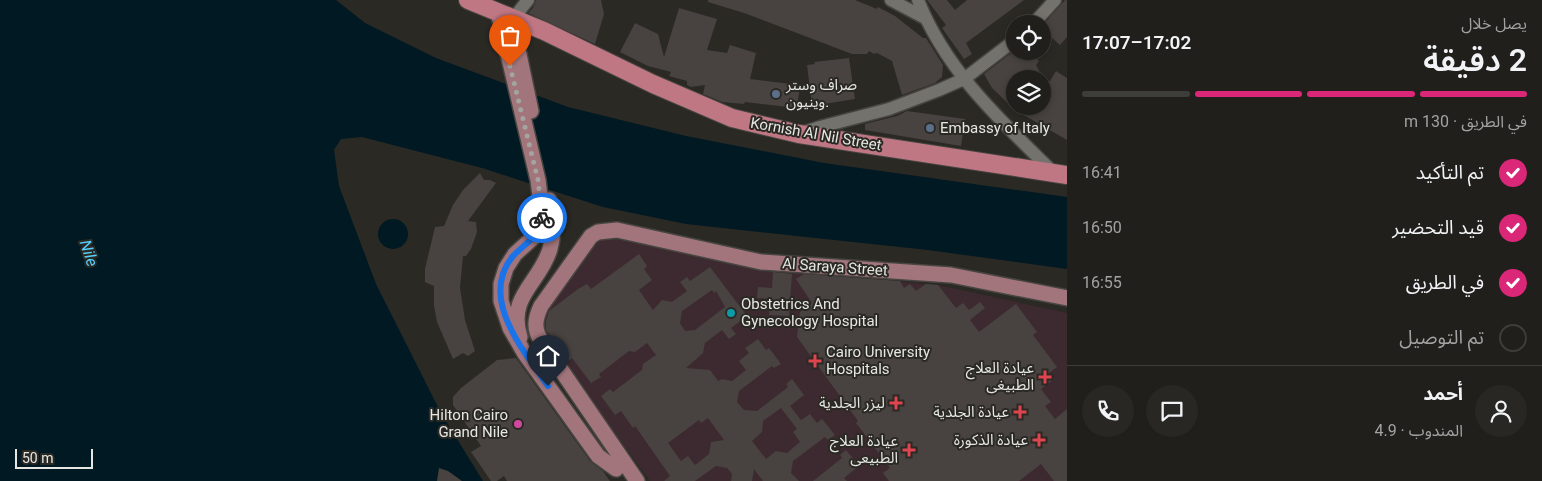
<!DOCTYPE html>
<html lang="ar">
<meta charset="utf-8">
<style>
body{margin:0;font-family:Roboto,"Noto Sans Arabic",sans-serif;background:#282724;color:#f1f3f6;direction:rtl;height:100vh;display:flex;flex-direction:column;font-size:19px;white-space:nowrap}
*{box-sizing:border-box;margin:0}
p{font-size:16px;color:#a2a2a3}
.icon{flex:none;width:28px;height:28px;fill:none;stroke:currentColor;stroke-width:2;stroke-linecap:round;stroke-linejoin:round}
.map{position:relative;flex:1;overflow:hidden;direction:ltr}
.details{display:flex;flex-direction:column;background:#201f1b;width:475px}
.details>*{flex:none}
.controls{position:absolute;left:1006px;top:15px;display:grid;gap:10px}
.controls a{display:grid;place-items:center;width:45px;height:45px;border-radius:50%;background:#201f1b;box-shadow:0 2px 8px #0003,0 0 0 1px #3d3d3a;font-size:25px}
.scale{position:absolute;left:15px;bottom:12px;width:78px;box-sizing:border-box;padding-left:5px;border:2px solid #e6e6e3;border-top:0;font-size:14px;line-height:18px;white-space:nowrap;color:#e6e6e3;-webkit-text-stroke:4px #2a2924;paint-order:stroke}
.pin{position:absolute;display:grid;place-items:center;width:42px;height:42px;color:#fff;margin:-51px -21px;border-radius:50% 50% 50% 0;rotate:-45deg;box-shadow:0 0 5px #0007}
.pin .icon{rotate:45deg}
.courier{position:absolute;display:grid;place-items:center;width:50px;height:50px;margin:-25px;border:4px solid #1a73e8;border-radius:50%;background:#fff;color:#222;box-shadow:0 1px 6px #0007}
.headline em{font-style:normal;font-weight:600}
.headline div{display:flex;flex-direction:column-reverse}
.headline{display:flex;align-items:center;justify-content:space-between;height:85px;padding:0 15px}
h1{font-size:32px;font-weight:600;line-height:38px}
.bar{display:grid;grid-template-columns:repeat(4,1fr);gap:8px 5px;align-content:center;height:60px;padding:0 15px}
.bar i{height:6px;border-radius:4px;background:#3d3d3a}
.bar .current{background:#db2777}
.bar p{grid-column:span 4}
.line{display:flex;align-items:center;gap:12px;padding:0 15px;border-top:1px solid #3d3d3a}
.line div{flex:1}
.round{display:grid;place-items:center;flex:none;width:52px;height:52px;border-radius:26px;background:#282724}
ol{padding:0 15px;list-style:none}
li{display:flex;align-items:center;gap:15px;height:55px}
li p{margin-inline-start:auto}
li .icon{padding:5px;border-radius:50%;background:#db2777;color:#fff;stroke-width:4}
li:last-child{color:#a2a2a3}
li i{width:28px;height:28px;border:2px solid #3d3d3a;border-radius:50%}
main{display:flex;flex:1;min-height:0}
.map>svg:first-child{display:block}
.medical{fill:#3d2a30}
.water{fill:#001923}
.building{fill:#484240;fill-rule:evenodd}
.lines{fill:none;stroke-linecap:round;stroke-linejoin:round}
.minor-casing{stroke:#464541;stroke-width:15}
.major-casing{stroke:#464541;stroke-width:18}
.highway-casing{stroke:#464541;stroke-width:20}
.minor{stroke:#73726d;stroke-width:12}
.major{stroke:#a1757b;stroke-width:15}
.highway{stroke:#c07784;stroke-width:18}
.done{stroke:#a4a4a0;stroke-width:5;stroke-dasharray:0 9}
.route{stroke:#1a73e8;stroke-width:6}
.service-dot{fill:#5c6f8a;stroke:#2a2924;stroke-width:2}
.culture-dot{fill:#0f9aa8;stroke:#2a2924;stroke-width:2}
.health-dot{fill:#e0444e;stroke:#2a2924;stroke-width:2}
.hotel-dot{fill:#d1479c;stroke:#2a2924;stroke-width:2}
.labels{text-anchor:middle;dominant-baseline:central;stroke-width:4;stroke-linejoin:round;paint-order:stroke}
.poi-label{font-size:15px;fill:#e6e6e3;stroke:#2a2924;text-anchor:end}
.street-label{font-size:15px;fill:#e6e6e3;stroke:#2a2924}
.water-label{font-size:16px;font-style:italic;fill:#54cffe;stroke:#2a2924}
</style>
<main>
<section class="details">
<div class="headline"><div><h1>2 دقيقة</h1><p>يصل خلال</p></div><em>17:02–17:07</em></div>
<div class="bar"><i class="current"></i><i class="current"></i><i class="current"></i><i></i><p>في الطريق · 130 m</p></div>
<ol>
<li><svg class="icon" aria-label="check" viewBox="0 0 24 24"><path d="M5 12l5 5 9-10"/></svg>تم التأكيد<p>16:41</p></li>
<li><svg class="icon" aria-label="check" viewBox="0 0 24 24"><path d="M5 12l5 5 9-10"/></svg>قيد التحضير<p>16:50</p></li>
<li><svg class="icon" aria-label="check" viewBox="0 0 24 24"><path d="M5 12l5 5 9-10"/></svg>في الطريق<p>16:55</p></li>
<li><i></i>تم التوصيل</li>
</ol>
<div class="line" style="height:90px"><a class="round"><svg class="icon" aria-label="person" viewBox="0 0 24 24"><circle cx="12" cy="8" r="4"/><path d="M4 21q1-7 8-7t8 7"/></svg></a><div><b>أحمد</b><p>المندوب · 4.9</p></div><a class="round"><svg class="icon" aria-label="chat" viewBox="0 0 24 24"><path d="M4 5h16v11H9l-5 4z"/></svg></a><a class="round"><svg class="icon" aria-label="phone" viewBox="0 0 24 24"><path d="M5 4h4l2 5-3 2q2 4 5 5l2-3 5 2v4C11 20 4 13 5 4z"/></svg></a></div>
</section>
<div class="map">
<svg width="1067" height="481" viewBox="0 0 1067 481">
<rect width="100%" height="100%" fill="#2a2924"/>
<path class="medical" d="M615,237L760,270L938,285L1067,313V481H650L544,336L540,313L595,242L599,239Z"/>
<path class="water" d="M0,0H336L365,23L436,58L568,107L686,136L824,163L1067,197V269L928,250L686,224L603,207L482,168L362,137L341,139L334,150L339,186L376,284L441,413L483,481H0Z
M378 234a15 15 0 1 1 30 0a15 15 0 1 1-30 0Z"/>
<path class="building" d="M536,0H601L604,14L595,44L528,13L533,8Z
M708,0H855L877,9L878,7L895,16L923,38H926L943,65L942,77L935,83L902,95L892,61L877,53L874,54L869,51L867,54H852L744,13L708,2Z
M927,0H947L955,10L967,0H1024L966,43L972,54L964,59L942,28L946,25Z
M1065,0H1067V37L1060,45L1042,29V26Z
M679,8L717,19L707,50L727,53L730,45L756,53L750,79L800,85L797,108L745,102L744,104L722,102L703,94L705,85L691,87L687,85V81L669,76L671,72L648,66L620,52L635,23L658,34L664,57Z
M1015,50L1021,55L1024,53L1029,58L1033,55L1039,61L1036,65L1047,86L1056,71L1067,78V140L1015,110L992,88L984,74ZM1015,79H1042V106H1015Z
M849,58L855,99L812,106L807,65L815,64L814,62Z
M907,111L965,119L961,146L865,130V124L897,116Z
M480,173L484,180H490L496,183L468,221L476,222L477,232L471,249L466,256H463L460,288L465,320L475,351L468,356L463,353L453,359L437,322L434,306V286L425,282V269L435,227L444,226L453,205L463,190Z
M639,254L647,266L644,269L652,280L639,290L653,310L662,300L672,302L687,291L680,282L687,277L690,281L710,267L747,316L731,328L736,334L729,339L722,330L705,343L703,353L686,368L710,370L718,381L722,379L732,381L746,370L739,361L749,353L745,348L758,339L766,350L769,348L781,364L774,368L772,366L739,391L737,402L744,410L757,411L788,387L786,384L792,379L804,395L790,406L801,420L810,414L817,423L822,419L835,435L828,440L825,437L793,461L791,473L799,481H763L754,469L752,481H731L732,474L727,468L716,466L695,481H664L670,476L635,426L633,428L621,411L615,415L601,396L610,389L613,392L642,370L643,364L656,355L647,343L635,352L629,351L599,374L601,377L591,383L572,358L567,362L546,330V321L549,311L578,289L587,284L591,289ZM712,290L714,293L716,291L725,307L695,330L685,331L680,323L682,311ZM781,408L797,429L793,432L800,442L787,453L776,451L766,459L752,441L762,432L763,421ZM708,418L724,440L711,442L709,454L695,465L688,456L681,461L668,443L699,420L701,423Z
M773,272L792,274L789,316L769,315L771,299L757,298L758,287L772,288Z
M804,274L900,281L904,288L910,284L916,291L926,284L938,285L956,308L963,303L969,310L980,302L985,308L970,320L979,332L1016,304L1037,332L1033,335L1057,367L1049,373L1054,379L1041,389L1051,402L1045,406L1055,419L1067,409V481H1054L1041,464L1019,481H889L883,473L890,468L856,423L858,421L797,337L800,312L812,303L796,279Z
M516,358L590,461L603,471L610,481H507L504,476L497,481H491L471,452L481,446L453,405V397L461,388L497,360Z
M846,450L859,466L844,478L847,481H813L842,458L840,455Z
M439,468L448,471L462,481H437Z"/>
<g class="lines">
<defs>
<path id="minor" d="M891,0L925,18
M918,0C946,71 1001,121 1054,173
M517,19L520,10L528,0
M1033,24L1055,0
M802,133L820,127L889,109L939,90L964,79L1015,40"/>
<path id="major" d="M498,12L538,180L542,213V224L536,235L515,254L506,268L501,284V301L510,328L525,354L598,456L616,469
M517,19L516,40L531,111
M520,337C507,296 540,283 550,249C555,232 552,217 549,200
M637,481L542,342C533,329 535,319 541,306L591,236L598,232L617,230L761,262L951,275L1067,298"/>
<path id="highway" d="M468,0L544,31L653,84L732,118L799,134L1067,175"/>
</defs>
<use href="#minor" class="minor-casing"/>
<use href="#major" class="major-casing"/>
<use href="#highway" class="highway-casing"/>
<use href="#minor" class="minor"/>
<use href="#major" class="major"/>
<use href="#highway" class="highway"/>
</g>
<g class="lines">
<path class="done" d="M510,66L538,180L542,218"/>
<path class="route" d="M542,218C540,237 525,243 513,256C478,298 524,351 548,386"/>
</g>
<g class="service-dot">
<circle cx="776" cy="94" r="5"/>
<circle cx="930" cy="128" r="5"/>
</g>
<circle class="culture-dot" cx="731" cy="313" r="5"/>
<g class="health-dot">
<path d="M812.5 353.5h5v5h5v5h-5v5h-5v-5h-5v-5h5z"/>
<path d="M1042.5 369.5h5v5h5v5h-5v5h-5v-5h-5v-5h5z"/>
<path d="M893.5 395.5h5v5h5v5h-5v5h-5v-5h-5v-5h5z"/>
<path d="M1017.5 404.5h5v5h5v5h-5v5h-5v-5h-5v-5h5z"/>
<path d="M1036.5 432.5h5v5h5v5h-5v5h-5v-5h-5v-5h5z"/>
<path d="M906.5 442.5h5v5h5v5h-5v5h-5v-5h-5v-5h5z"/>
</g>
<circle class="hotel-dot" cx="518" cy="424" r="5"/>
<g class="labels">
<g class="poi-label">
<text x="786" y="85" text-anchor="start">صراف وستر<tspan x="786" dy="17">وينيون.</tspan></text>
<text x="940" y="128" text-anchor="start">Embassy of Italy</text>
<text x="741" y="304" text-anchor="start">Obstetrics And<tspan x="741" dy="17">Gynecology Hospital</tspan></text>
<text x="826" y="352" text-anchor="start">Cairo University<tspan x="826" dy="17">Hospitals</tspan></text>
<text x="1034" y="368">عيادة العلاج<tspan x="1034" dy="17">الطبيغى</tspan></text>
<text x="885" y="403">ليزر الجلدية</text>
<text x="1009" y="412">عيادة الجلدية</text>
<text x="508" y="415">Hilton Cairo<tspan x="508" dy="17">Grand Nile</tspan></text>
<text x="1028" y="440">عيادة الذكورة</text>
<text x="898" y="441">عيادة العلاج<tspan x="898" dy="17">الطبيعى</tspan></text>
</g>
<g class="street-label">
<text transform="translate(816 134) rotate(10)">Kornish Al Nil Street</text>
<text transform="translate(835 267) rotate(4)">Al Saraya Street</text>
</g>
<g class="water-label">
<text transform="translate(89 253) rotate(72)">Nile</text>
</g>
</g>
</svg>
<div class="controls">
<a><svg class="icon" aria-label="locate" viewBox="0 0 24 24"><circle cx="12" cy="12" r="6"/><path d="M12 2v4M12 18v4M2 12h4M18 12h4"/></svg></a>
<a><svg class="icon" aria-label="layers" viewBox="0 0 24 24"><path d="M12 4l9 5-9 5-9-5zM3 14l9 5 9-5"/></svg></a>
</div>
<div class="scale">50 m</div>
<div class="pin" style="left:510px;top:66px;background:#ea580c"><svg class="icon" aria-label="bag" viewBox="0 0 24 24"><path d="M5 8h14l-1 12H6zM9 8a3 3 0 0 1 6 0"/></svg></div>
<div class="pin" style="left:548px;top:386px;background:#1f2937"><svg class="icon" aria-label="home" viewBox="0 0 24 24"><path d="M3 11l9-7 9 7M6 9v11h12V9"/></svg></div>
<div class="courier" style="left:542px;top:218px"><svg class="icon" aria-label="bike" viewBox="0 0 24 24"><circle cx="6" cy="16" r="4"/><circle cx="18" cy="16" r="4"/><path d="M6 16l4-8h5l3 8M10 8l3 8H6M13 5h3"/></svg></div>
</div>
</main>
